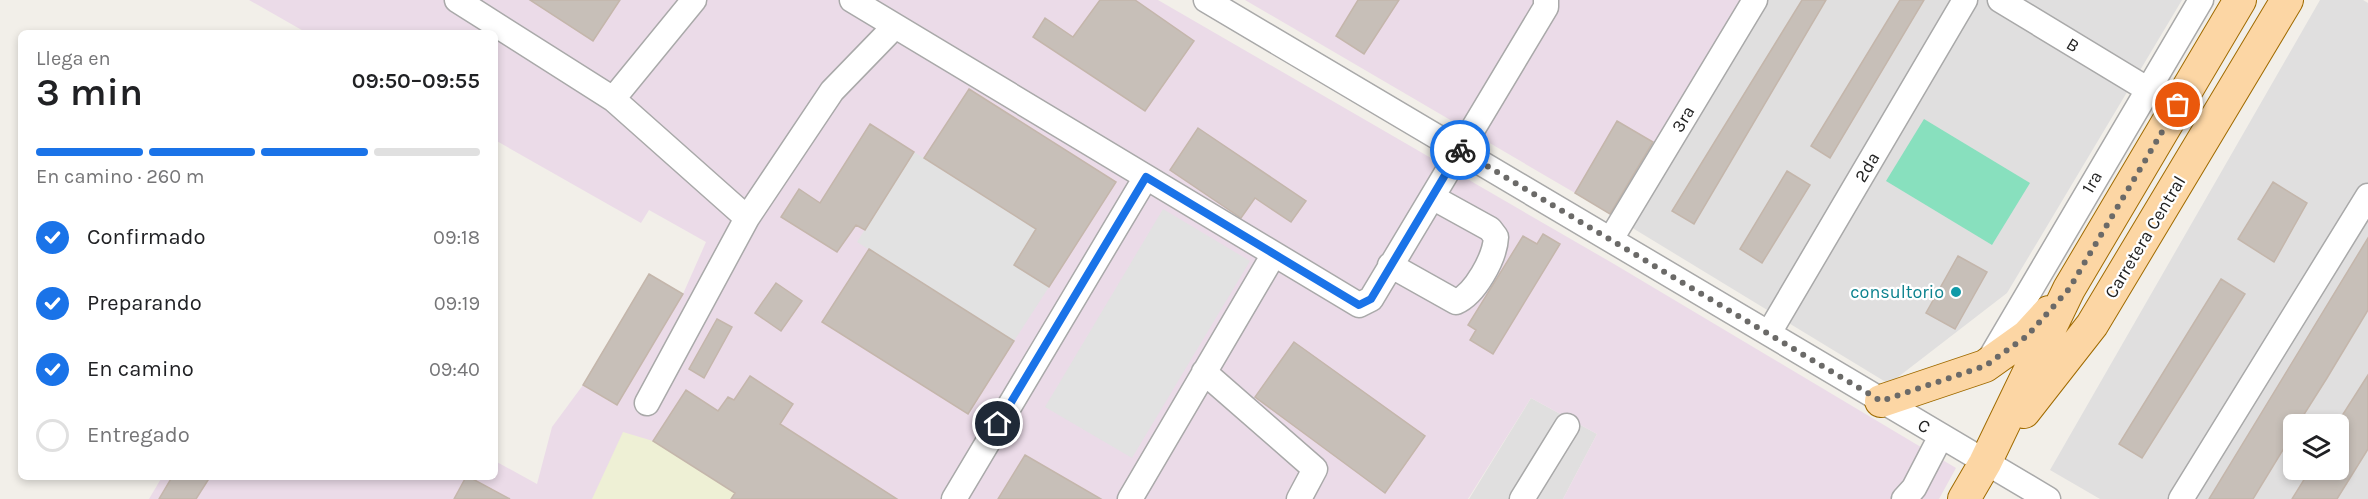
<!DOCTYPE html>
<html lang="es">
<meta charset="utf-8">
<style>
body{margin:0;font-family:Karla,sans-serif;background:#f2f2f2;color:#202124;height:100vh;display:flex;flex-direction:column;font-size:22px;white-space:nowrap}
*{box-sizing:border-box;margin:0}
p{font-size:20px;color:#757577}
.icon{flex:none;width:33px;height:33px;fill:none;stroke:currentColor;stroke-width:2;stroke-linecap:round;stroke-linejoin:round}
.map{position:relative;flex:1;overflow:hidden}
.side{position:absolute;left:18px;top:30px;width:480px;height:450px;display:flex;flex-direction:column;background:#fff;border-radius:9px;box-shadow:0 3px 9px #0003}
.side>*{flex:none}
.buttons{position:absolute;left:2283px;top:414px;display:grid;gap:12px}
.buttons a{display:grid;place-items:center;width:66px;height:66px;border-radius:9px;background:#fff;box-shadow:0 3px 9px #0003;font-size:30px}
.pin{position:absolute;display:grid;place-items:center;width:51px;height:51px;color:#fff;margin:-26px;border:3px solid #fff;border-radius:50%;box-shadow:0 2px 6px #0007}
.courier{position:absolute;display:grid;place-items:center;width:60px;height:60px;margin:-30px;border:4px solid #1a73e8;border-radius:50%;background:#fff;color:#222;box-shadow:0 2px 8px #0007}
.overview em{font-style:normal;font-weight:600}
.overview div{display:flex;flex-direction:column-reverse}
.overview{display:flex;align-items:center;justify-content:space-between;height:102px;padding:0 18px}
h1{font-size:39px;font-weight:600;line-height:45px}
.bar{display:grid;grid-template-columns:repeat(4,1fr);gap:9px 6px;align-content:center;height:72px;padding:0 18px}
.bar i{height:8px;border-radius:4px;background:#e0e0e0}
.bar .active{background:#1a73e8}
.bar p{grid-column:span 4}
ol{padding:0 18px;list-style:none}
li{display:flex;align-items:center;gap:18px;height:66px}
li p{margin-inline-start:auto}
li .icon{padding:6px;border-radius:50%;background:#1a73e8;color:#fff;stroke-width:4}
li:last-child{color:#757577}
li i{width:33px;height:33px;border:3px solid #e0e0e0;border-radius:50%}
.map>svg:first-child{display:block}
.residential{fill:#e0dfdf;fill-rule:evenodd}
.industrial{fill:#ebdbe8}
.farmland{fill:#eef0d5}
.pitch{fill:#88e0be}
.parking{fill:#e2e2e2}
.building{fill:#c7bfb8;stroke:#c4b6ab;stroke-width:1.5}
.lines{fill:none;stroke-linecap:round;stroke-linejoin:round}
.minor-casing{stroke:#a9a9a9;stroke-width:27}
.major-casing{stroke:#a06b00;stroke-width:34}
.minor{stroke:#fff;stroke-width:24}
.major{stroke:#fcd6a4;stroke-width:32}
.done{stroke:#6b6a68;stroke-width:6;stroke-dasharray:0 10.8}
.route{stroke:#1a73e8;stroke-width:8}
.culture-dot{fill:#0f9aa8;stroke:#fff;stroke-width:2}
.labels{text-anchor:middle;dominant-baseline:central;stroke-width:4.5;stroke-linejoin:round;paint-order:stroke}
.street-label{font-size:18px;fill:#222;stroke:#fff}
.culture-label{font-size:18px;fill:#0d838f;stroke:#fff;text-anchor:end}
</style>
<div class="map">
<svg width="2368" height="499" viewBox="0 0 2368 499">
<rect width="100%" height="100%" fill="#f2efe9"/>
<path class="residential" d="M1743,0H2182L2007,293L1889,384L1575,193L1617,121L1655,143Z
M2320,0H2363L2368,3V499H2100L2050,470ZM2294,424H2338V470H2294Z
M1531,398L1597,434L1563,499H1469Z"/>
<path class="industrial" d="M249,0H1158L1614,264L1956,468L1939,499H1563L1597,434L1531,398L1468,499H149L162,477H495V461L537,484L552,427L583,385L649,274L683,294L706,242L649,210L641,223L495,140V33H307Z
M1245,0H1743L1655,143L1617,121L1575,193Z"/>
<path class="farmland" d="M623,432L653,441L735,493L731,499H592Z"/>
<path class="pitch" d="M1924,119L2030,183L1992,245L1886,181Z"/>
<path class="parking" d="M914,152L1036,229L1014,265L1049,287L1014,341L857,242Z
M1163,209L1250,261L1132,458L1045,407Z"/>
<path class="building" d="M530,0H620L593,41Z
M1100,0H1135L1194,41L1145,111L1033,37L1045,18L1073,37Z
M1358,0H1399L1364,54L1336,36Z
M1802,0H1826L1694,224L1672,211Z
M1900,0H1924L1830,158L1811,146Z
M969,89L1116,182L1049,287L1014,265L1036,229L924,158Z
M1617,121L1653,142L1610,214L1575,193Z
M870,124L914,152L865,230L856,225L837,252L781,217L799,189L820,203Z
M1198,128L1306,201L1291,222L1255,198L1241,218L1170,170Z
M1787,171L1810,185L1762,263L1740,249Z
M2273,182L2307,203L2274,262L2238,239Z
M1543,234L1560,244L1493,354L1470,340L1476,330L1468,325L1523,236L1537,244Z
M2368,238V310L2327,378L2298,424H2294L2292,435L2253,499H2209Z
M869,249L1014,341L968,414L822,322Z
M1958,256L1987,272L1955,329L1926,313Z
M649,274L683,294L617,405L583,385Z
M2221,279L2245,294L2142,458L2119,444Z
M776,283L802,301L781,331L755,313Z
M717,319L732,327L704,378L689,369Z
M1294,342L1425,436L1385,493L1255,397Z
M2368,375V449L2337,499H2292L2310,470H2338V422Z
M750,376L793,404L780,424L897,499H731L735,493L653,441L686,390L718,411L728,397L734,400Z
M1025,455L1101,499H998Z
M172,477H210L196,499H159Z
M466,477H469L510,499H454Z"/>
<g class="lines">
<defs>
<path id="minor" d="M457,0L613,99L694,0
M852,0L1359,305L1371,299L1546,7V0
M1206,0L2048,499
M2000,0L2147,89
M613,99L747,218
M1611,239L1755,0
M1390,265L1456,302C1475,294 1495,258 1496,237L1490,229L1432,197
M1769,333L1965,0
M1989,360L2201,0
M1204,372L1315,469L1299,499
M647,403L747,218L832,91L895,26
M954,499L1146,177
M1130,499L1274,254
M1522,499L1567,426
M1904,499L1914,488L1941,436
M2181,499L2368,196"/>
<path id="major" d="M1881,401L1985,366L2027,336L2049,312
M2024,412L2092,325L2287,0
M1964,499L1985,463L2069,289L2240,0"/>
</defs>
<use href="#minor" class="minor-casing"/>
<use href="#major" class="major-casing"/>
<use href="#minor" class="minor"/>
<use href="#major" class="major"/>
</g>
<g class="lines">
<path class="done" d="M1460,150L1881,401L1985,366L2027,336L2069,289L2178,105"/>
<path class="route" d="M998,424L1146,177L1359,305L1371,299L1460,150"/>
</g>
<circle class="culture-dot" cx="1956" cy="292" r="6"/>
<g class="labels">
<g class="street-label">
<text transform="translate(2073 45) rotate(31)">B</text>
<text transform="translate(1683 119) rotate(-59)">3ra</text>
<text transform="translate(1867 167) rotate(-59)">2da</text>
<text transform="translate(2092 182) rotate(-60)">1ra</text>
<text transform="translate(2145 237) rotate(-59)">Carretera Central</text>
<text transform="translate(1924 426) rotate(31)">C</text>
</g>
<g class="culture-label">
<text x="1944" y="292">consultorio</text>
</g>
</g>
</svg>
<div class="buttons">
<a><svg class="icon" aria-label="layers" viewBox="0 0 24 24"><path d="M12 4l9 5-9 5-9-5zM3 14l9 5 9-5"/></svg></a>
</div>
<div class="pin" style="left:2178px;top:105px;background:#ea580c"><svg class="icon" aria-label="bag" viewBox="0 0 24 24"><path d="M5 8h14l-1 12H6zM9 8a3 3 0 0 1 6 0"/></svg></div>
<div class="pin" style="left:998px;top:424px;background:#1f2937"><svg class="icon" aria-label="home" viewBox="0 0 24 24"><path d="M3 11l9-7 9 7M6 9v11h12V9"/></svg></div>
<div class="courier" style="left:1460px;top:150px"><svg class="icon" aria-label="bike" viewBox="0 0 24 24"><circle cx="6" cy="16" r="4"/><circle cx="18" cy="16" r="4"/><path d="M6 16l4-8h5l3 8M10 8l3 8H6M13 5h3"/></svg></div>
<section class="side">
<div class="overview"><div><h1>3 min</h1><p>Llega en</p></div><em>09:50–09:55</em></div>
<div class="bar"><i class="active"></i><i class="active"></i><i class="active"></i><i></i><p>En camino · 260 m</p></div>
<ol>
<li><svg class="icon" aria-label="check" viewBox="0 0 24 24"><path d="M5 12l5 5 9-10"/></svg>Confirmado<p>09:18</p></li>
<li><svg class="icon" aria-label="check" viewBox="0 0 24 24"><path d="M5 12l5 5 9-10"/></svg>Preparando<p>09:19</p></li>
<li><svg class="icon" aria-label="check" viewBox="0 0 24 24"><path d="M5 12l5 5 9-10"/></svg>En camino<p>09:40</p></li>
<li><i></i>Entregado</li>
</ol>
</section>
</div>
